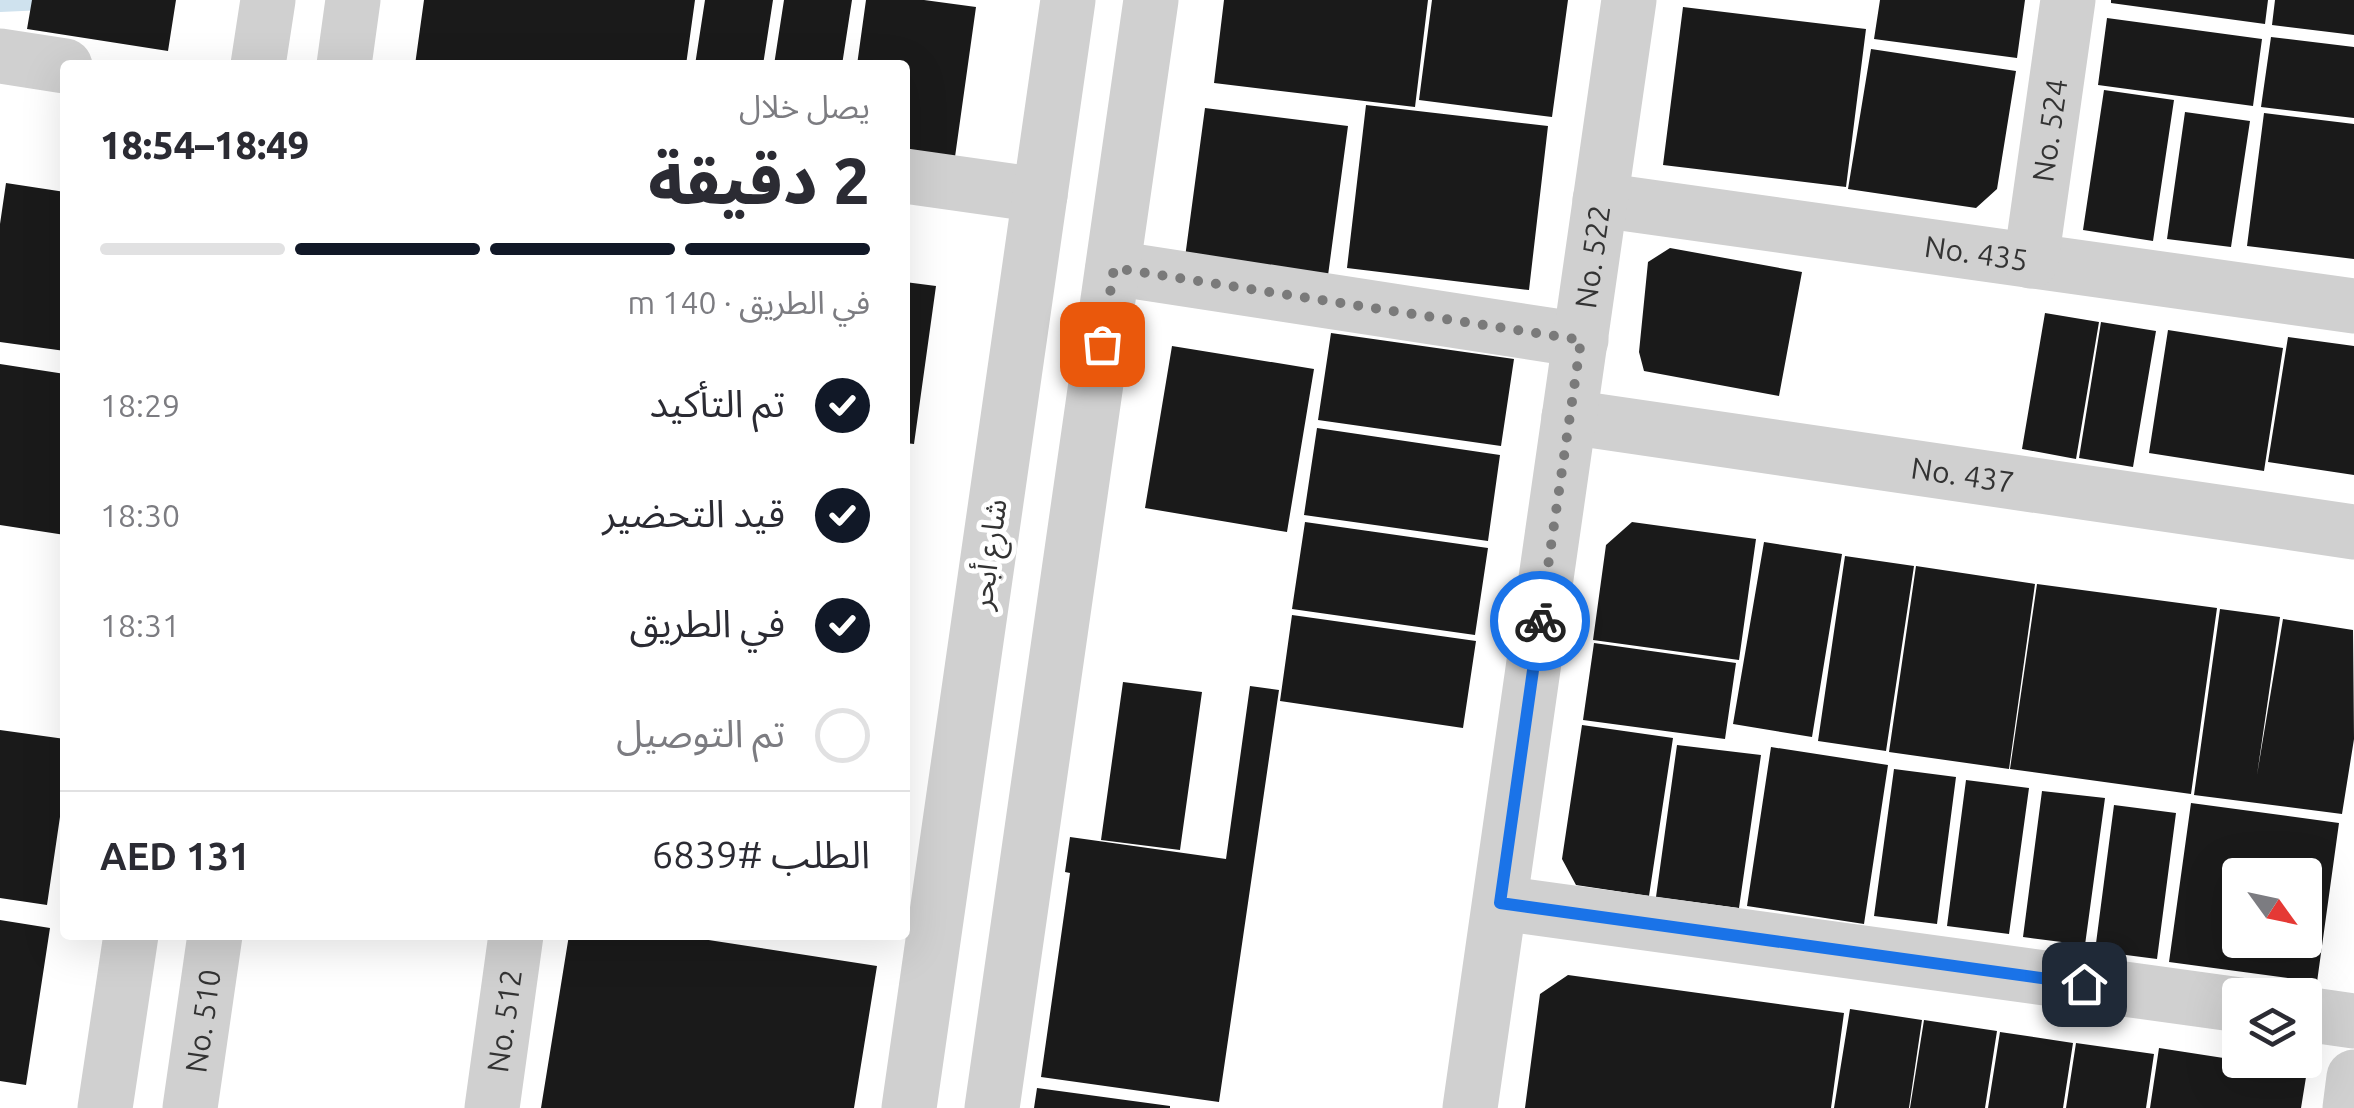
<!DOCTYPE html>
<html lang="ar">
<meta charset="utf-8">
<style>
body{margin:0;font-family:Ubuntu,"Noto Sans Arabic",sans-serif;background:#f7f7f7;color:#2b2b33;direction:rtl;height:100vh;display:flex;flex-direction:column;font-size:38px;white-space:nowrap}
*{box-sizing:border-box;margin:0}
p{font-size:32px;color:#7c7c81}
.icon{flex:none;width:55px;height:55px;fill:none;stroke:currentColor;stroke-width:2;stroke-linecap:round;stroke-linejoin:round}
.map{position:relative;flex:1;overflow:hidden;direction:ltr}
.panel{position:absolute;left:60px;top:60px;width:850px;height:880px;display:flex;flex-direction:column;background:#fff;border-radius:10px;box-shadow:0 10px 40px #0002;direction:rtl}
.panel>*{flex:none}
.needle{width:65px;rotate:123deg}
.controls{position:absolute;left:2222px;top:858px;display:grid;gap:20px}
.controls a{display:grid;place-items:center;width:100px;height:100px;border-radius:10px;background:#fff;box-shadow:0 10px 40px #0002;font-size:50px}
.pin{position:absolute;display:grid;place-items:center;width:85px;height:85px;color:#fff;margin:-42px;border-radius:20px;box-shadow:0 5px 15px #0006}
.courier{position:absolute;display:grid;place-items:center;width:100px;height:100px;margin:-50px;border:8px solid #1a73e8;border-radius:50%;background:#fff;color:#222;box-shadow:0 2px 12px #0007}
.overview em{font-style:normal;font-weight:800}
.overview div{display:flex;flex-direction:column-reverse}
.overview{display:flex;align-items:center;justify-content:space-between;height:170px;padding:0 40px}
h1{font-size:65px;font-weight:800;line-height:75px}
.bar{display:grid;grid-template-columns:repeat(4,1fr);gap:15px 10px;align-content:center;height:120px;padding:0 40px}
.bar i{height:12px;border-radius:8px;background:#e1e1e2}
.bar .on{background:#111827}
.bar p{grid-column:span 4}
.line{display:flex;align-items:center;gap:25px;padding:0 40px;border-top:2px solid #e1e1e2}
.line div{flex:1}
ol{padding:0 40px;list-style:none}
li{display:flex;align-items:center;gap:30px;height:110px}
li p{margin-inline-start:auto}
li .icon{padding:10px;border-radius:50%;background:#111827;color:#fff;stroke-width:4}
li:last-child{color:#7c7c81}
li i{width:55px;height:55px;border:5px solid #e1e1e2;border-radius:50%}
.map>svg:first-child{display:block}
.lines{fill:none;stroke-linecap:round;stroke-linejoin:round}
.stream{stroke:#cfe2ee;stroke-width:12}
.building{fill:#1a1a1a;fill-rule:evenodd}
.minor{stroke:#d0d0d0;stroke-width:55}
.done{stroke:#7a7a7a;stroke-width:10;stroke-dasharray:0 18}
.route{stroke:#1a73e8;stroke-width:12}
.labels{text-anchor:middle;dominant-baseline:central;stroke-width:10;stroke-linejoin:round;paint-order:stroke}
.street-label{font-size:30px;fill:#333;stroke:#fff}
</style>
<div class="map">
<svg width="2354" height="1108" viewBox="0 0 2354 1108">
<rect width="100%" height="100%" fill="#fff"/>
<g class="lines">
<path class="stream" d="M0,6L44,4"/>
</g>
<path class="building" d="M32,0H176L168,51L27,29Z
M424,0H695L686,65H415Z
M705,0H773L763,65H695Z
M784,0H852L842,65H774Z
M866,0H924L976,7L954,164L905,158V65H857Z
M1224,0H1428L1415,107L1214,83Z
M1432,0H1568L1552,117L1419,100Z
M1880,0H2025L2017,58L1874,39Z
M2111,0H2268L2265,24L2111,3Z
M2275,0H2354V35L2272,25Z
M1683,7L1866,29L1846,187L1663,165Z
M2107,18L2262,39L2253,106L2098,85Z
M2271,37L2354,47V118L2261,107Z
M1871,49L2016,71L1997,189L1976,208L1848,189Z
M2104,90L2174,100L2153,241L2083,230Z
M1366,105L1548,126L1529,290L1347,268Z
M1205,108L1348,126L1327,283L1184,265Z
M2185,112L2250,121L2231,247L2167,239Z
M2264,113L2354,124V259L2247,246Z
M6,183L65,192V351L0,342V224Z
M1670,248L1802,272L1779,396L1644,371L1639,352L1648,262Z
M905,282L936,286L914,444L905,443Z
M2045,313L2099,322L2076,459L2022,449Z
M2101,322L2156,331L2133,467L2079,458Z
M2168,330L2283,348L2264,471L2149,453Z
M1331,333L1514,359L1501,446L1318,420Z
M2288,337L2354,346V475L2268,462Z
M1172,346L1314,369L1287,532L1145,508Z
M0,364L65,374V535L0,525Z
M1317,428L1500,455L1488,541L1304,515Z
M1305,522L1488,548L1475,635L1292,609Z
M1632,522L1756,539L1739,660L1593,640L1606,545Z
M1764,542L1842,554L1812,737L1733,724Z
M1845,556L1914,566L1886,751L1818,741Z
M1916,566L2035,584L2009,769L1889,752Z
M2037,584L2217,608L2191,794L2010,769Z
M2220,609L2280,617L2257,775L2283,619L2353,630L2354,739L2342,814L2194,795Z
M1292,615L1476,641L1463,728L1280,701Z
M1594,643L1736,663L1725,739L1583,720Z
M1123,682L1202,692L1180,850L1101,840Z
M1250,686L1279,690L1219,1102L1041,1077L1070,873L1065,872L1070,837L1226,859Z
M1582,725L1673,738L1649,896L1576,885L1562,859Z
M0,730L65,739V783L47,905L0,898Z
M1677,745L1761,755L1739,908L1656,897Z
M1771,747L1888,765L1864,924L1747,906Z
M1894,769L1956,777L1937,924L1874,916Z
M1966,780L2029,788L2009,934L1947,926Z
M2042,791L2105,798L2085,945L2023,937Z
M2191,803L2339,823L2317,982L2169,962ZM2240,875H2305V940H2240Z
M2114,805L2176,813L2157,959L2095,951Z
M0,920L50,928L26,1085L0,1081Z
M569,935H676L877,966L854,1108H541Z
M1568,975L1844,1013L1831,1108H1525L1540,994Z
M1850,1009L1922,1020L1909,1108H1834Z
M1924,1020L1997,1031L1985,1108H1910Z
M2000,1032L2073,1043L2063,1108H1988Z
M2076,1043L2154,1054L2146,1108H2066Z
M2159,1048L2307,1071L2301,1108H2150Z
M1037,1088L1170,1106V1108H1034Z"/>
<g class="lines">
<g class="minor">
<path d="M0,56L65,66"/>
<path d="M258,65L268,0"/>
<path d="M344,65L353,0"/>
<path d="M905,176L1040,195"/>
<path id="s1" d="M1600,200L2354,306"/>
<path id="s2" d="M2031,261L2068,0"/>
<path d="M1113,268L1581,340"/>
<path id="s3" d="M1569,417L2354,532"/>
<path d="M1500,903L2240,1005"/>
<path d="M2305,1014L2354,1021"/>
<path d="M105,1108L131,935"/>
<path id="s4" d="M190,1108L215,935"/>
<path id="s5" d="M492,1108L516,935"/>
<path d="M909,1108L1068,0"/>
<path d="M992,1108L1151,0"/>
<path id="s6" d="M1470,1108L1629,0"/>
<path d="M2350,1108L2354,1077"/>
</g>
</g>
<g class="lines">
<path class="done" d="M1102,344L1114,268L1581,340L1540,621"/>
<path class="route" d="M1540,621L1500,903L2084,984"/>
</g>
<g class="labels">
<g class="street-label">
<text stroke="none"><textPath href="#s2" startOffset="132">No. 524</textPath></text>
<text stroke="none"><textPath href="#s1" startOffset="380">No. 435</textPath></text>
<text stroke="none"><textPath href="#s6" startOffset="860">No. 522</textPath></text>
<text stroke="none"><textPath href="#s3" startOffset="398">No. 437</textPath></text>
<text transform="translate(988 554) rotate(-82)">شارع أبحر</text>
<text stroke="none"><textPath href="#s4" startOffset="88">No. 510</textPath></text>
<text stroke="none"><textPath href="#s5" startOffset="88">No. 512</textPath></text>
</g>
</g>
</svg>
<div class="controls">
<a><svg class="needle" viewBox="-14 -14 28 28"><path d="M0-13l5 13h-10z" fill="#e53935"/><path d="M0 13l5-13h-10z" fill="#7c7c81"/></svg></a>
<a><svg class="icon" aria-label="layers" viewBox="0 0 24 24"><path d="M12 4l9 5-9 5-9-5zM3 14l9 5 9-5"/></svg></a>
</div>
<div class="pin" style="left:1102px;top:344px;background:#ea580c"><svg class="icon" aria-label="bag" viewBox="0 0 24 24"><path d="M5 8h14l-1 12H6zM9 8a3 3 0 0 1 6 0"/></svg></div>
<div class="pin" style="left:2084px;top:984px;background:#1f2937"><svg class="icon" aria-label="home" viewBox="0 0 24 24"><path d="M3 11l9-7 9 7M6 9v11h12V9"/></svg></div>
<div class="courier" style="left:1540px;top:621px"><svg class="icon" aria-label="bike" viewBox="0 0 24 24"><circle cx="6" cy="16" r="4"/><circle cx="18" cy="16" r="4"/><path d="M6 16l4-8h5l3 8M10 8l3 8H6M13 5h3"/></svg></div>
<section class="panel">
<div class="overview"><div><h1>2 دقيقة</h1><p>يصل خلال</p></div><em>18:49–18:54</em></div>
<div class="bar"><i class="on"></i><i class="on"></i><i class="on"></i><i></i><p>في الطريق · 140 m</p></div>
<ol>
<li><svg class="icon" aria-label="check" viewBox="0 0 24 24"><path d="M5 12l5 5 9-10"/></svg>تم التأكيد<p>18:29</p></li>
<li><svg class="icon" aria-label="check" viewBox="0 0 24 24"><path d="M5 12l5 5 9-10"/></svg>قيد التحضير<p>18:30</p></li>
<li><svg class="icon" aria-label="check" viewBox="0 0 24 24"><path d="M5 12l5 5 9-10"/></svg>في الطريق<p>18:31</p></li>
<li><i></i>تم التوصيل</li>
</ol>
<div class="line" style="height:130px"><div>الطلب #6839</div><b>AED 131</b></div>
</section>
</div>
